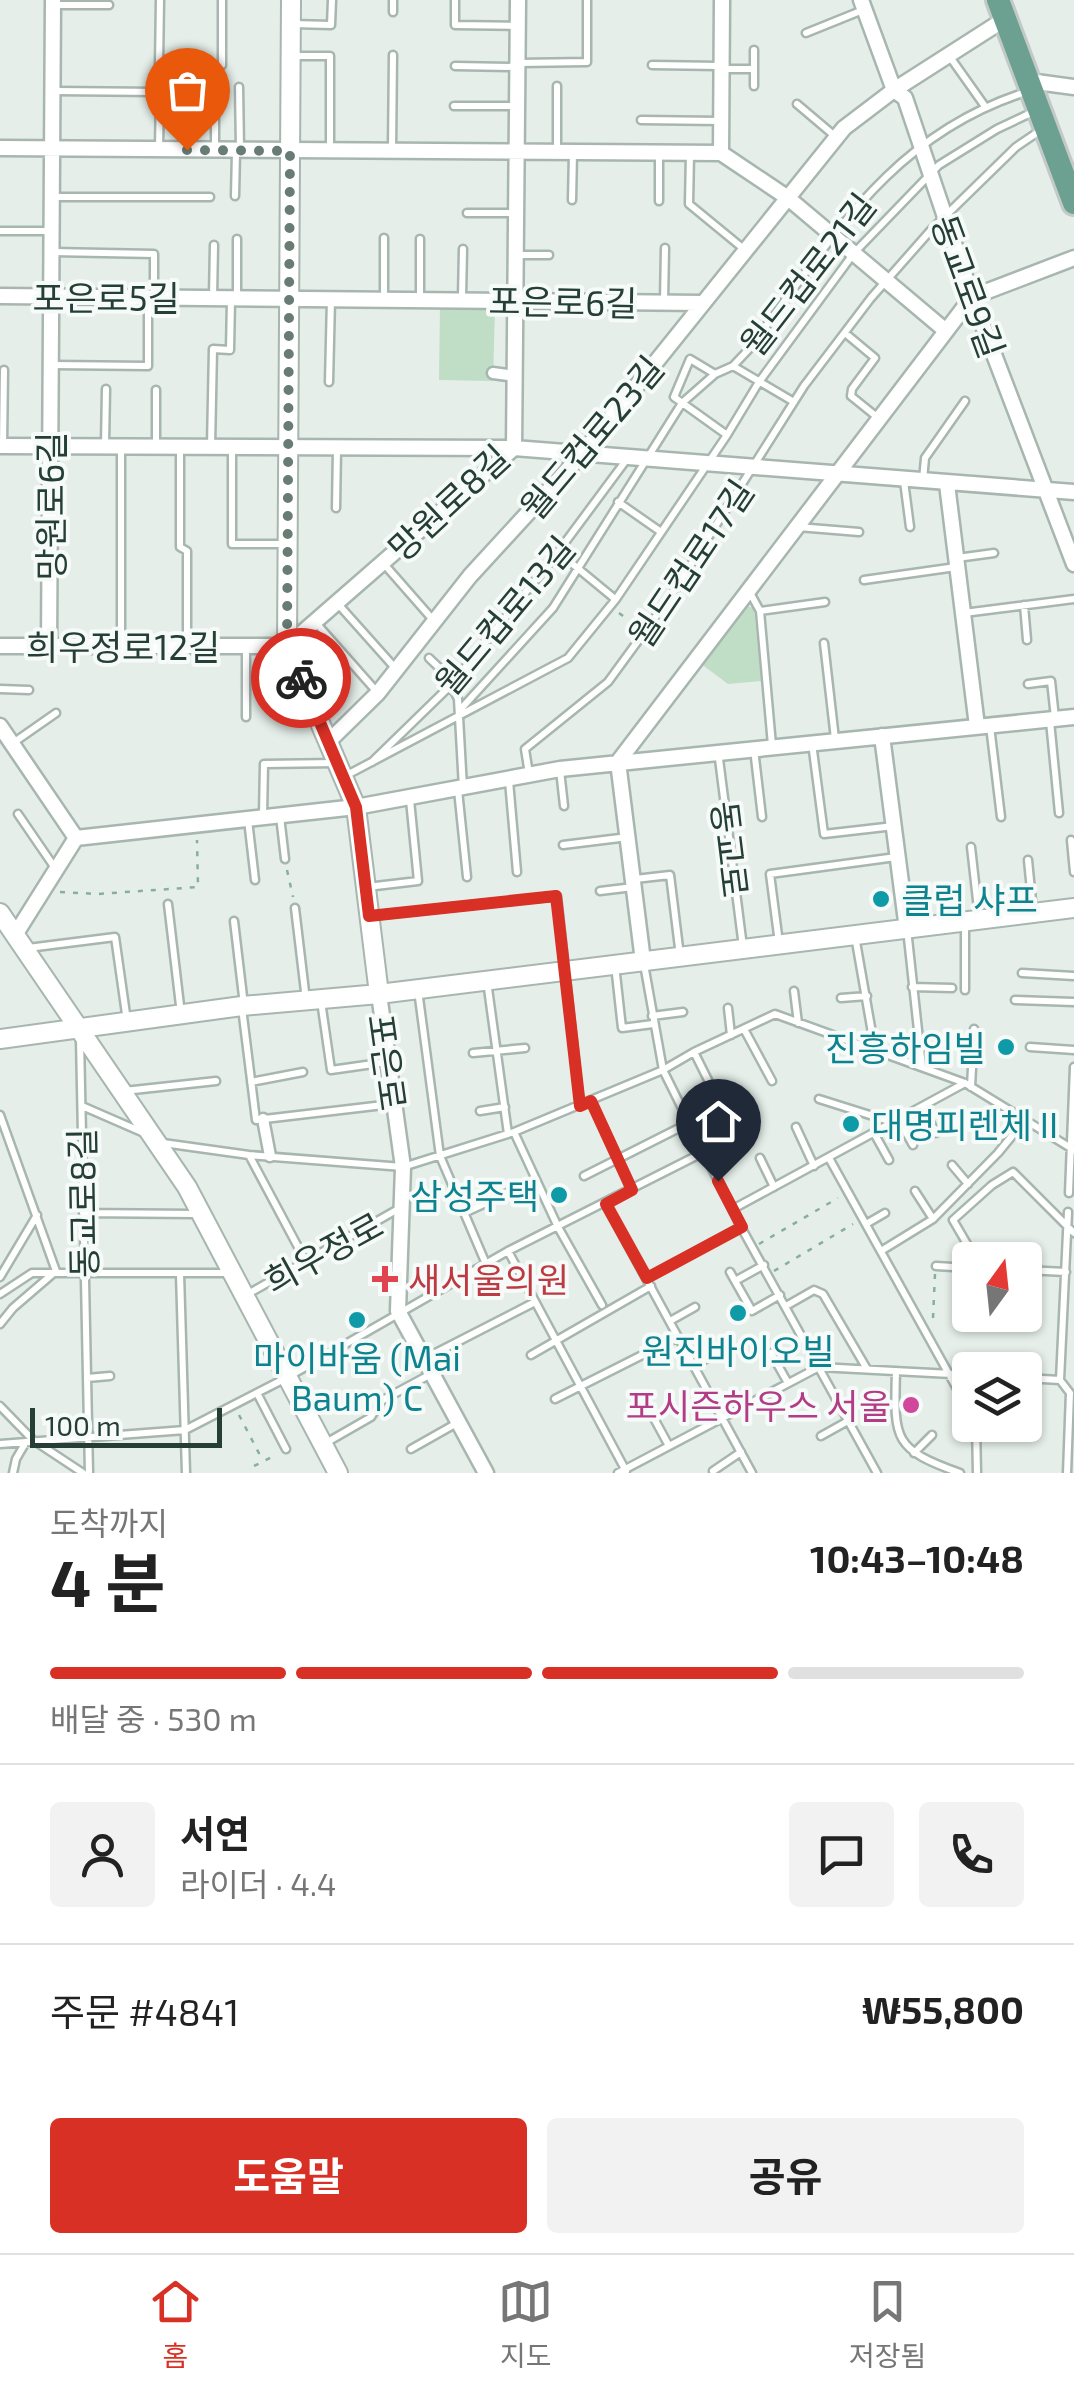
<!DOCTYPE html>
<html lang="ko">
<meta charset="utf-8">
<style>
body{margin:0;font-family:"Exo 2","Noto Sans KR",sans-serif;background:#f2f2f2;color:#222;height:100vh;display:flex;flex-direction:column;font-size:38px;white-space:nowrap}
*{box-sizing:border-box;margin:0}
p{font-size:32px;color:#767676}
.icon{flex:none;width:55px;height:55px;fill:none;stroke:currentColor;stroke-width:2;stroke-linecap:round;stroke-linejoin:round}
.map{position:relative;height:1473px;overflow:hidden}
.sheet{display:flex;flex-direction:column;background:#fff;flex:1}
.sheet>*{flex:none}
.needle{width:65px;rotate:15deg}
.controls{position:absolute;left:952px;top:1242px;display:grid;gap:20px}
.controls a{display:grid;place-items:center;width:90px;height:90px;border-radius:10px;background:#fff;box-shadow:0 2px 8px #0004;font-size:50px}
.scale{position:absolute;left:30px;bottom:25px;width:192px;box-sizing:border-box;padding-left:10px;border:5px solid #253f37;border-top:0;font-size:28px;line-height:35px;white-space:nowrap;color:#253f37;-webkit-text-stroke:8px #f6faf8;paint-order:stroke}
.pin{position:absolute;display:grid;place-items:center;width:85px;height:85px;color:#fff;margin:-102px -42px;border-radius:50% 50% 50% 0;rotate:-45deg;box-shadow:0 0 10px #0007}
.pin .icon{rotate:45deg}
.courier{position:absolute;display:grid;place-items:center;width:100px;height:100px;margin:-50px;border:8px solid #d93025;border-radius:50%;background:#fff;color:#222;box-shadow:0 2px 12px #0007}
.overview em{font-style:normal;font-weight:700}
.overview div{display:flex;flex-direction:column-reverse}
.overview{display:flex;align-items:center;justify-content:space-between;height:170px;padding:0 50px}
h1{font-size:65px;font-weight:700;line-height:75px}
.bar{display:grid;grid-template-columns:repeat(4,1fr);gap:15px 10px;align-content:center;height:120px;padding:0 50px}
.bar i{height:12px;border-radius:8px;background:#e0e0e0}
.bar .selected{background:#d93025}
.bar p{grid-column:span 4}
.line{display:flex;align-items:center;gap:25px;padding:0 50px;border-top:2px solid #e0e0e0}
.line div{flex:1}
.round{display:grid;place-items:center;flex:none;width:105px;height:105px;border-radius:10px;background:#f2f2f2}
.button{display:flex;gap:20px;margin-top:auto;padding:20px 50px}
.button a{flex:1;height:115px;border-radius:10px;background:#d93025;color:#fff;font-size:40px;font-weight:700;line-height:115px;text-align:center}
.button a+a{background:#f2f2f2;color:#222}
.tab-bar{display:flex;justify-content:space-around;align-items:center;height:140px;border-top:2px solid #e0e0e0;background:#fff;font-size:28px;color:#767676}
.tab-bar a{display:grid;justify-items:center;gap:5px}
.tab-bar .selected{color:#d93025}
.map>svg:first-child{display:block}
.green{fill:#c0ddc6}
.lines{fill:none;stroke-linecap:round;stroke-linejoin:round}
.service-casing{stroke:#a8b6b0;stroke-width:11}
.pedestrian-casing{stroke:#a8b6b0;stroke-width:15}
.minor-casing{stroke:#a8b6b0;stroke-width:19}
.tertiary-casing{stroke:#a8b6b0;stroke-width:22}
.primary-casing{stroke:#c2c9c7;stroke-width:28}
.path{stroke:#87afa1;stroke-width:2.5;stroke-dasharray:5 8;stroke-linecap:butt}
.service{stroke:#fff;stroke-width:6}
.pedestrian{stroke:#fff;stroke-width:10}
.minor{stroke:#fff;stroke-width:14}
.tertiary{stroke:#fff;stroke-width:18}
.primary{stroke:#6ca091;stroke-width:22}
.done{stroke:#687c75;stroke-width:10;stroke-dasharray:0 18}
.route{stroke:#d93025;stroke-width:12}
.culture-dot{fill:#0f9aa8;stroke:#f6faf8;stroke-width:4}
.health-dot{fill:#e0444e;stroke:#f6faf8;stroke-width:4}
.hotel-dot{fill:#d1479c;stroke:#f6faf8;stroke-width:4}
.labels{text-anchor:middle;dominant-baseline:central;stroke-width:8;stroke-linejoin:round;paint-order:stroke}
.street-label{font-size:35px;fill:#253f37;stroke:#f6faf8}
.culture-label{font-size:35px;fill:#0d838f;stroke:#f6faf8;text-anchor:start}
.health-label{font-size:35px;fill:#be3a42;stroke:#f6faf8;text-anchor:start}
.hotel-label{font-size:35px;fill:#b23c85;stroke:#f6faf8;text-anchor:end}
</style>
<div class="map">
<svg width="1074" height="1473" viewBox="0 0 1074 1473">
<rect width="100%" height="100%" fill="#e5eee9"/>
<path class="green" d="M440,306L495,307L493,381L439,380Z
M744,605L754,608L761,681L728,684L700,663Z"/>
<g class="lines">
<defs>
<path id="service" d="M455,0V25L518,26
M55,5H109
M393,12V0
M292,24L331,25L332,0
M806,33L863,10
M292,56H330V150
M950,57L984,105
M519,63L587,62V0
M159,65L160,0
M222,65V0
M652,65L720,66
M455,66L516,67
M723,69H754
M754,86V50
M239,87L240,149
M54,91L160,92L159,148
M797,104L836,137
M454,106H516
M641,120L720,121
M215,149V91
M392,150L393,55
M557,150V86
M690,154L689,204L745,250
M235,196L236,152
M54,197H210
M572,200L573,153
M659,201V153
M467,213H515
M0,231H51
M53,252L154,254V295
M518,255H549
M237,296V239
M213,297L214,245
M384,298V238
M420,298V239
M462,298L463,249
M664,302L665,248
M845,333L875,358L852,389L851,396L877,417
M53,365L148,366V299
M733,366L794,402
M715,374L690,359L674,397L727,435
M329,382L331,299
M3,445L4,370
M105,445L106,389
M156,446V390
M211,446L213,349L230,350L231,300
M180,447V547L187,551V645
M232,448V544H284
M923,480L925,458L965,401
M904,481L910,527
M618,502L661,532
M336,508L337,449
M798,527L859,532
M558,552L615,599
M957,558L994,553
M384,564L434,621
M864,580L956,567
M749,591L760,611L825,602
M338,604L396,669
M1024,605L1027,640
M760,611L772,745
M964,613L1074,599
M316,623L377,692
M824,643L835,739
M121,645V448
M429,658L454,682
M1028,684L1051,681L1055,718
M451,685L458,699L463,788
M0,689L29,690
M459,711L553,608L682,403L715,374L733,366L749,349C830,242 890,135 1026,92
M246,717V647
M1050,721L1059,813
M990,726L1001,817
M13,743L56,713
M812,743L824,834L894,826
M754,749L762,817
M718,751L743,947
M372,762L451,685L558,552L627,459
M560,770L564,806
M529,774L525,749L608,682L673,593L804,386L871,298L931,230L1016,147L1041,130
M347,775L568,658L616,599L727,435L759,382L854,253L939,165L997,129L1033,112
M509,781L517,872
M458,790L467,877
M18,814L55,868
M263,815L264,764L336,763
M280,816L285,859
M248,820L255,880
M1071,840L1074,872
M563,845L628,837
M971,847L979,918
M1028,860L1033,911
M635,879L670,875L680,956
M367,887L418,881L410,800
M600,891L633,887
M168,904L181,1014
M295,908L306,1000
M370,916L557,896L580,1106
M234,921L244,1005
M965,922V990
M907,929L922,1067
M855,936L875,1050
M779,943L770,874L896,857
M28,948L115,937L127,1021
M644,964L663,1070L741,1227L877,1473
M615,965L622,1028L653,1024
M1022,973L1074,976
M487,981L508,1134
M912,987L952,988
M418,990L440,1156L486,1264
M794,991L798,1023
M841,998L867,996
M1015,1000L1074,1002
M321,1001L331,1070L387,1062
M242,1008L256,1120L392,1104
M728,1008L731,1035
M652,1016L683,1012
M744,1029L772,1081
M80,1039L89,1473
M1030,1047L1074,1050
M694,1052L729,1122
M473,1053L525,1048
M251,1082L303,1072
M971,1087L974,1029
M124,1091L216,1081
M819,1099L892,1122
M591,1101L632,1189
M82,1106L144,1133
M922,1107L936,1133
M480,1111L505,1107
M0,1115L56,1271L13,1308L0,1324
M899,1120L913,1145
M796,1127L814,1166
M514,1132L558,1227L602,1305
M874,1133L889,1160
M163,1143L249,1155L403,1167L514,1132L663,1070L694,1052L775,1014L965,1083L1074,1150
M250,1157L305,1260
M760,1158L774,1187
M829,1158L970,1412
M952,1165L968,1184
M584,1176L689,1123
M915,1191L933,1219
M1069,1193L1074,1067
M605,1203L752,1473
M733,1209L965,1083
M83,1213L195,1214
M464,1213L536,1180
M866,1224L885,1213
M508,1251L626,1471
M881,1251L933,1219L998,1153L1025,1120
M764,1265L735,1281L752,1311L780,1295
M936,1266L970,1268
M970,1268L967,1244L953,1220L992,1185L1013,1172L1074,1233
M1025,1270L1066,1272
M730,1272L735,1281
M180,1274L186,1473
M0,1277L37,1215
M647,1278L741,1227
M0,1294L32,1273H227
M246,1295L400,1208
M786,1306L814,1290L823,1294L867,1369
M670,1321L695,1307
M771,1353L788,1383
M531,1355L651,1286
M424,1359L535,1302
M694,1365L721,1351
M896,1371C894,1440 893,1449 960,1473
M87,1378L110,1376
M1025,1378L1060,1380
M257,1393L286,1449
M555,1399L678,1337
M0,1406L33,1440L83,1473
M650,1411L669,1446
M976,1425L977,1473
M821,1436L848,1421
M0,1444L185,1430L288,1377L508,1251L704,1152
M324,1444L371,1417L381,1401L431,1374
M411,1449L457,1423
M914,1453L932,1435
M713,1471L741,1452
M13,1473L16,1459L26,1442
M618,1473L819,1367L970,1375
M1067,1473L1070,1393L1060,1380L1068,1212"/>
<path id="pedestrian" d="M493,373L515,376
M263,1119L270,1156"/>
<path id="minor" d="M722,0L721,153L788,198L946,331
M861,0L894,90L905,98L972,297L1074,564
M1029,81L1074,87
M0,148L721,153
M0,296L702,303
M0,446L514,448L1074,492
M947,484L977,726
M0,646H287L514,448L518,0
M49,646L53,0
M0,726L76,838
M882,736L907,929
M328,742L378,693L470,576L582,454L844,128L894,90L1005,19
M15,935L76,838L356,807L560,769L1074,717
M643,961L618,762L972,297L1074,258
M379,994L403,1167L398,1311L486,1473"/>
<path id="tertiary" d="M291,0L287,646L356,807L379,994
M0,913L187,1187L338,1473
M0,1039L242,1006L379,994L1074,908"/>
<path id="primary" d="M998,0L1074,203"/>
</defs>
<use href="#service" class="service-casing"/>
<use href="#pedestrian" class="pedestrian-casing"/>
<use href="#minor" class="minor-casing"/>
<use href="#tertiary" class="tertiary-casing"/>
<use href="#primary" class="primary-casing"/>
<path class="path" d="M619,613L637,626
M287,870L293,897
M60,892L98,894L198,887L197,840
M759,1244L838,1198
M774,1271L853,1224
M933,1318L935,1274
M239,1415L263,1461
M254,1466L276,1455"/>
<use href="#service" class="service"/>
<use href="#pedestrian" class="pedestrian"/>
<use href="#minor" class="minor"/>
<use href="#tertiary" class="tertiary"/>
<use href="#primary" class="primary"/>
</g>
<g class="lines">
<path class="done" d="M187,150L290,151L287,646L301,678"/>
<path class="route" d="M301,678L356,807L369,916L556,896L580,1106L591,1101L632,1190L606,1204L647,1278L742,1227L718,1181"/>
</g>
<g class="culture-dot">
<circle cx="881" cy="899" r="10"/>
<circle cx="1006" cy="1047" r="10"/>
<circle cx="851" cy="1124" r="10"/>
<circle cx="559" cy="1195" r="10"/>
<circle cx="738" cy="1313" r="10"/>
<circle cx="357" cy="1320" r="10"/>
</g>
<path class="health-dot" d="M380 1264h10v10h10v10h-10v10h-10v-10h-10v-10h10z"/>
<circle class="hotel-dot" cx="911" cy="1405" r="10"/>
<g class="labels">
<g class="street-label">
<text transform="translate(807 274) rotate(-52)">월드컵로21길</text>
<text transform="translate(969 286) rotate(70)">동교로9길</text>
<text x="106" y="297">포은로5길</text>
<text transform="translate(563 301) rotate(1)">포은로6길</text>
<text transform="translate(591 437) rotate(-50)">월드컵로23길</text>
<text transform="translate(448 502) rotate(-43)">망원로8길</text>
<text transform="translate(50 506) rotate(-90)">망원로6길</text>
<text transform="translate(690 563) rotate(-56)">월드컵로17길</text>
<text transform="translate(504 615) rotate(-50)">월드컵로13길</text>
<text x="123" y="646">희우정로12길</text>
<text transform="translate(731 849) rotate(83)">동교로</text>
<text transform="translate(388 1062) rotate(82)">포은로</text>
<text transform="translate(82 1203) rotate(-91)">동교로8길</text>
<text transform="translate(323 1252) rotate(-29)">희우정로</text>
</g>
<g class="culture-label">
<text x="901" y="899">클럽 샤프</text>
<text x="986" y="1047" text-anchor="end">진흥하임빌</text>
<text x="871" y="1124">대명피렌체 II</text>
<text x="539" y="1195" text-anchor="end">삼성주택</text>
<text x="738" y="1350" text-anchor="middle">원진바이오빌</text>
<text x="357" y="1357" text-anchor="middle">마이바움 (Mai<tspan x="357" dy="40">Baum) C</tspan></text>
</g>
<g class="health-label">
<text x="408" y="1279">새서울의원</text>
</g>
<g class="hotel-label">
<text x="891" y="1405">포시즌하우스 서울</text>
</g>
</g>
</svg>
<div class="controls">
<a><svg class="needle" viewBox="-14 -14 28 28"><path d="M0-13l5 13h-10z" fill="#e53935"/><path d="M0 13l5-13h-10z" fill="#767676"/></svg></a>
<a><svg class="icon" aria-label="layers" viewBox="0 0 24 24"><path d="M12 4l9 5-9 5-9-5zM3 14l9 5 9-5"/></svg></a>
</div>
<div class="scale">100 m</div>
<div class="pin" style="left:187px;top:150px;background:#ea580c"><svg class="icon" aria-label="bag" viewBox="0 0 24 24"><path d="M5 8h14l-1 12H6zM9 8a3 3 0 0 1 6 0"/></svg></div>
<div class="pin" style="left:718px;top:1181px;background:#1f2937"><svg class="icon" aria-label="home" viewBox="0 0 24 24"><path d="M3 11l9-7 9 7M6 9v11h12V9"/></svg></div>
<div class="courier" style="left:301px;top:678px"><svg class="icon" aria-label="bike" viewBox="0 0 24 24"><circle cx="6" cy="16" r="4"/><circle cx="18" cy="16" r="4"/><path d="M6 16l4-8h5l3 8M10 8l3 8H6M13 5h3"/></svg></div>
</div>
<section class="sheet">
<div class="overview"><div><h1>4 분</h1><p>도착까지</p></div><em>10:43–10:48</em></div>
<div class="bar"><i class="selected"></i><i class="selected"></i><i class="selected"></i><i></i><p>배달 중 · 530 m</p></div>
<div class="line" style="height:180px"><a class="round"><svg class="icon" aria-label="person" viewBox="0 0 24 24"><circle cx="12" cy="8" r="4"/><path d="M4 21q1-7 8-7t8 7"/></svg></a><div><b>서연</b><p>라이더 · 4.4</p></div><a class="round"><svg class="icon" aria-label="chat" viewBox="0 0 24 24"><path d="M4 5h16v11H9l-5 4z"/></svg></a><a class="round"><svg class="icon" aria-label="phone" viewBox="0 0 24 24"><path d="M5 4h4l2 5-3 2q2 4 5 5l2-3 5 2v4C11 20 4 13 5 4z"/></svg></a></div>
<div class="line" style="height:130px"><div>주문 #4841</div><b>₩55,800</b></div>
<div class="button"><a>도움말</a><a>공유</a></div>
</section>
<nav class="tab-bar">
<a class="selected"><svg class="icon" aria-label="home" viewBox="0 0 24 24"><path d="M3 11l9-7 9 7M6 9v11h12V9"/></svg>홈</a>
<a><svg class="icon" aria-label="map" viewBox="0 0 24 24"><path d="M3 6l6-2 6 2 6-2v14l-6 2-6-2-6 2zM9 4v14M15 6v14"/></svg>지도</a>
<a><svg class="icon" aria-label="saved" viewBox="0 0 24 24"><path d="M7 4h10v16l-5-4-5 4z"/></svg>저장됨</a>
</nav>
